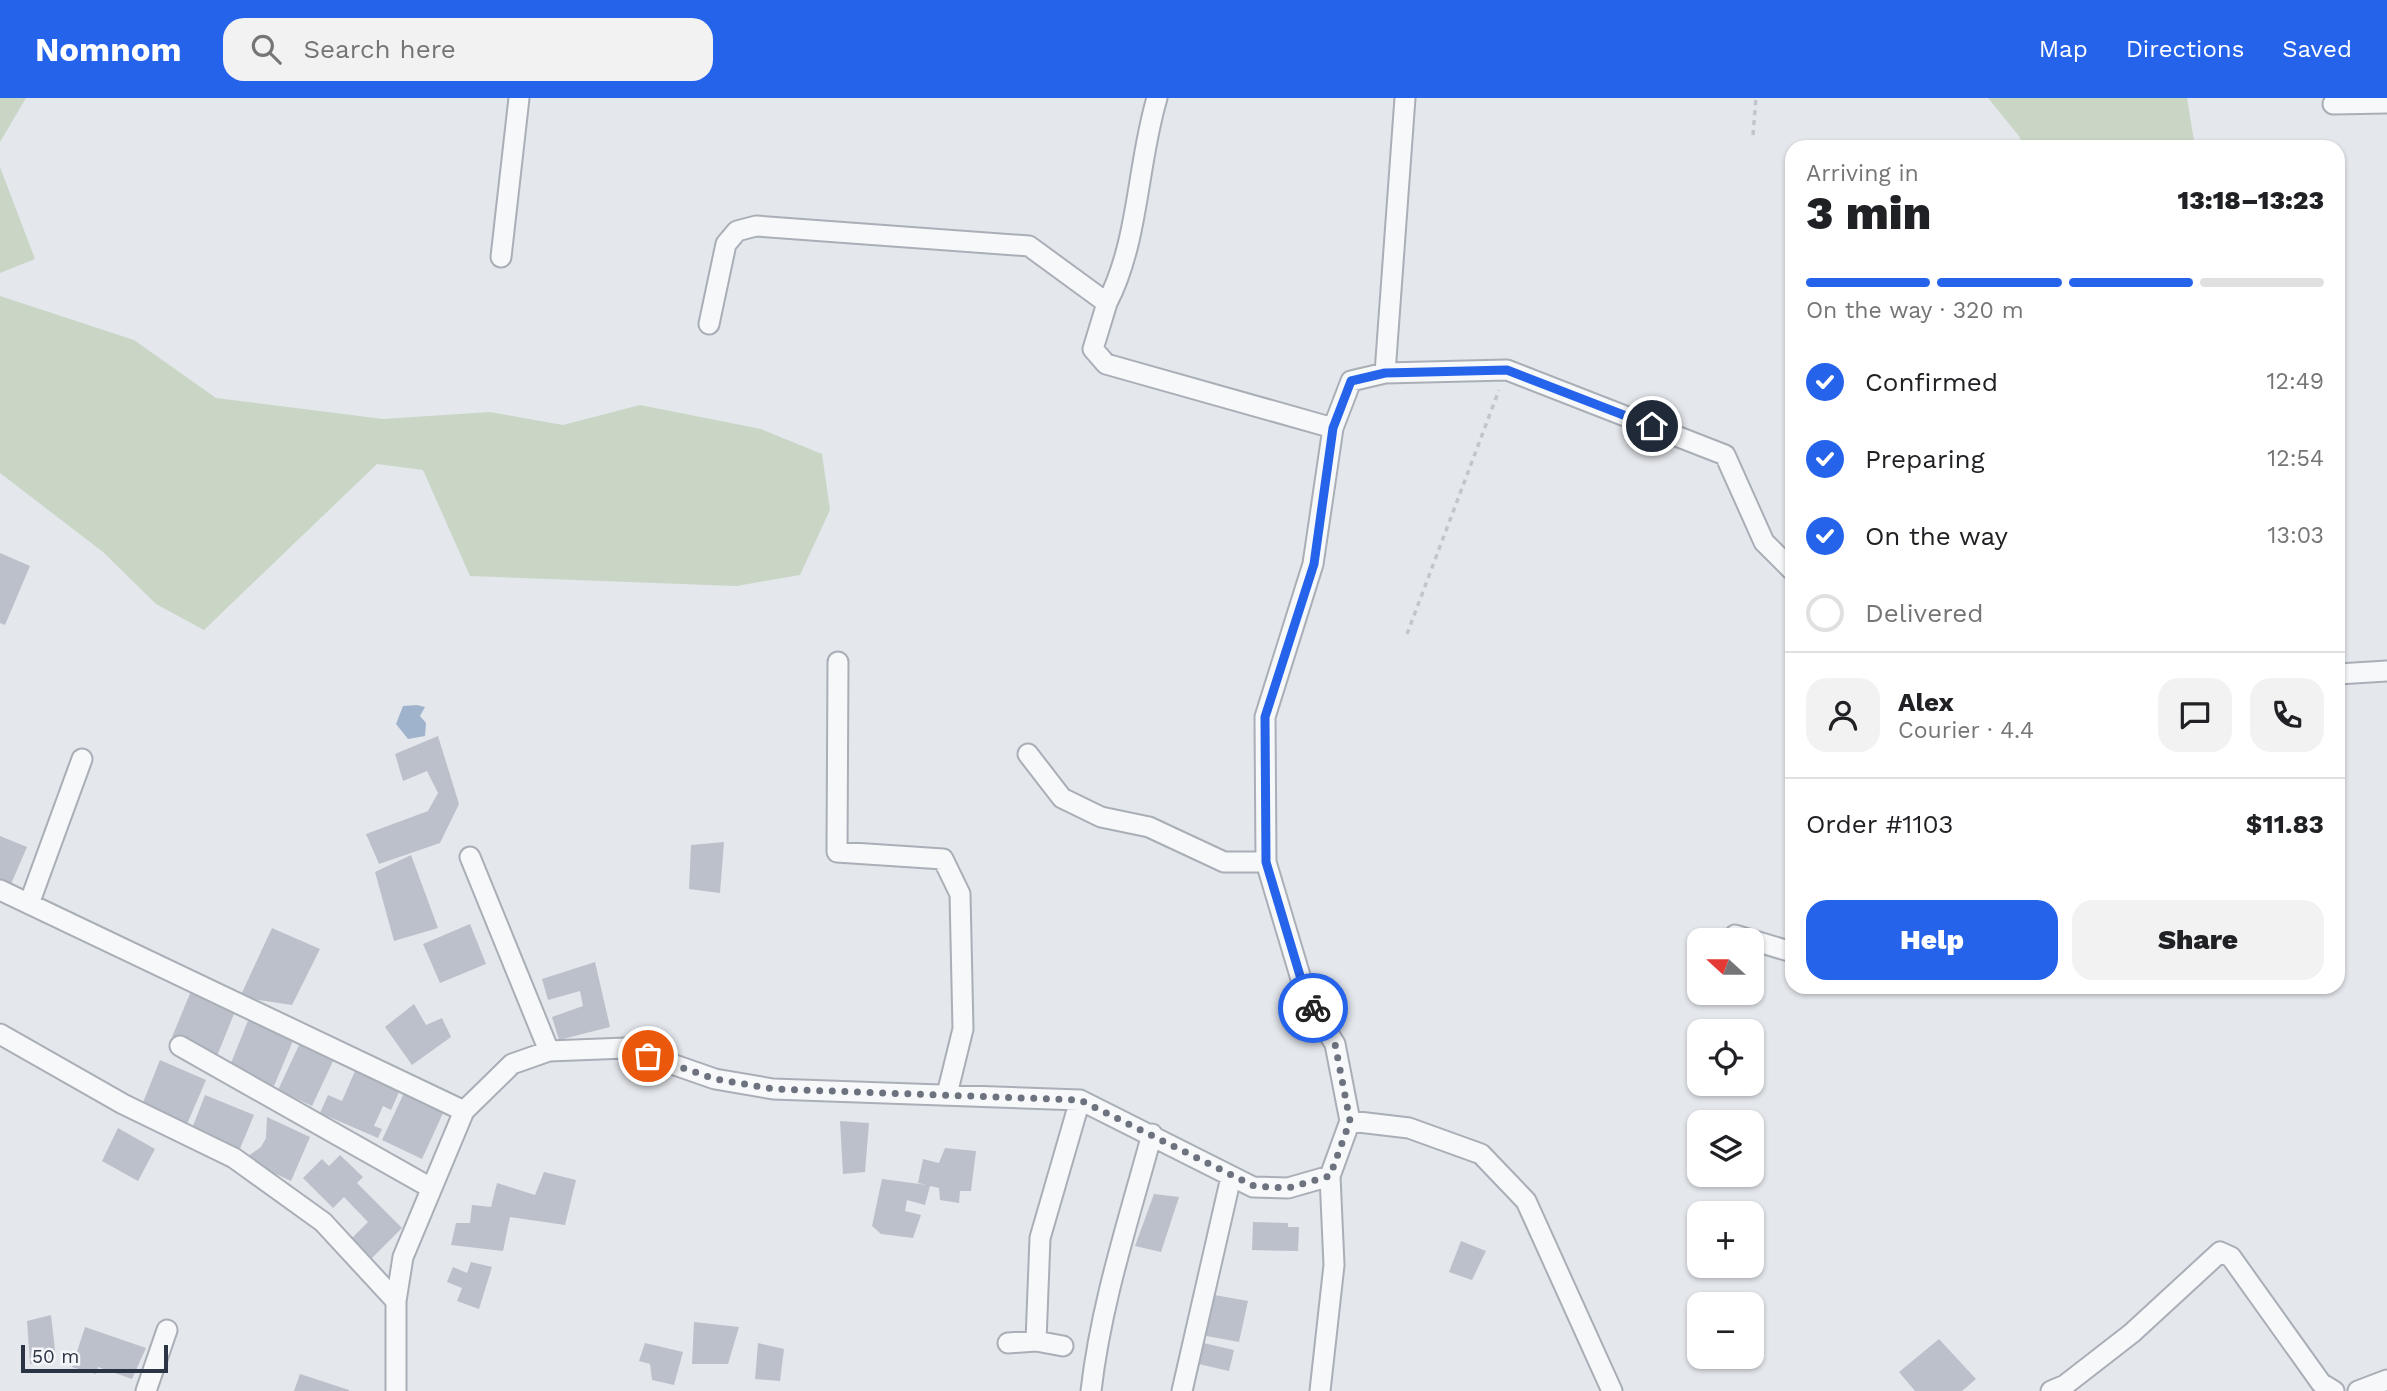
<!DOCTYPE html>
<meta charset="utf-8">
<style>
body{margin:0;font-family:"Work Sans",sans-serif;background:#f2f2f2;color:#202124;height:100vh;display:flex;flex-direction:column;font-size:26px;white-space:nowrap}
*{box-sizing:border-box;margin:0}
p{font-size:23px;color:#757577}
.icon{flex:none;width:38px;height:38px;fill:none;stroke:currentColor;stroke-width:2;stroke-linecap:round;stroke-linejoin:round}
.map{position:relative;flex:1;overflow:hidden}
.panel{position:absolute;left:1785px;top:42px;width:560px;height:854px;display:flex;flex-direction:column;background:#fff;border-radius:21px;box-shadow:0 2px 5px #0004}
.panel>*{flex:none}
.needle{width:46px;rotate:291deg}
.tools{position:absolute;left:1687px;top:830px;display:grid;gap:14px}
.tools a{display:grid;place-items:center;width:77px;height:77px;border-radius:14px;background:#fff;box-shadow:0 2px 5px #0004;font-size:35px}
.scale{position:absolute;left:21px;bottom:18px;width:147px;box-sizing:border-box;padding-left:7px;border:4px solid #2b3445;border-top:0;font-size:19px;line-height:24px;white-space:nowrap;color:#2b3445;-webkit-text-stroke:5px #f4f6f9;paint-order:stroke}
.pin{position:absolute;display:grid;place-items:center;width:60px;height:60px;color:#fff;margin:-30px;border:4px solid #fff;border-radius:50%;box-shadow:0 2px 7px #0007}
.courier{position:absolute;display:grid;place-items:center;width:70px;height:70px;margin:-35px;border:5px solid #2563eb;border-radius:50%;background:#fff;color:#222;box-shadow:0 2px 9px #0007}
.headline em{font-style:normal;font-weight:800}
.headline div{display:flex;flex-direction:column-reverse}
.headline{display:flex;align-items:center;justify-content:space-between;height:119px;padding:0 21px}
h1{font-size:46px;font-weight:800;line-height:52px}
.bar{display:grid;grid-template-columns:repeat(4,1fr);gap:10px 7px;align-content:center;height:84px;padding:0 21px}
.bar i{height:9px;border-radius:5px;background:#e0e0e0}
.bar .active{background:#2563eb}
.bar p{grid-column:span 4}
.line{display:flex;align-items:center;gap:18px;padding:0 21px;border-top:2px solid #e0e0e0}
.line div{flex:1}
.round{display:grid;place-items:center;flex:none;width:74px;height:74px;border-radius:21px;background:#f2f2f2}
ol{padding:0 21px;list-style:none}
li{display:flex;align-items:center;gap:21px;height:77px}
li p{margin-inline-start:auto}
li .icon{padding:7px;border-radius:50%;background:#2563eb;color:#fff;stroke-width:4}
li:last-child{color:#757577}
li i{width:38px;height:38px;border:4px solid #e0e0e0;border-radius:50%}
.cta{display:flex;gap:14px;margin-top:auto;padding:14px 21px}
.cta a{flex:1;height:80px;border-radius:21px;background:#2563eb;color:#fff;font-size:28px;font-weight:800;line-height:80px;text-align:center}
.cta a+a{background:#f2f2f2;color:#202124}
header{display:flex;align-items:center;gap:42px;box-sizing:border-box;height:98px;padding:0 35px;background:#2563eb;color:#fff}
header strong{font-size:33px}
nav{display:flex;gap:38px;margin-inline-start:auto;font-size:24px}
.search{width:490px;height:63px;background:#f2f2f2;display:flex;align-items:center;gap:18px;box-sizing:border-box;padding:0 24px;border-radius:21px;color:#757577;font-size:26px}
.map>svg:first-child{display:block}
.green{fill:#c9d6c5}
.water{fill:#9fb4cc}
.building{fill:#bbc0ca}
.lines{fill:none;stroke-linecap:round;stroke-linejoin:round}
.minor-casing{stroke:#a9aeb7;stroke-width:23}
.path{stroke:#c2c5cb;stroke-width:3.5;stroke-dasharray:5 5;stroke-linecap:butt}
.minor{stroke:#f7f8fa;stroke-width:19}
.done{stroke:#6c737f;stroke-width:7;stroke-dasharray:0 12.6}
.route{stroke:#2563eb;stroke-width:9}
</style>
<header>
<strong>Nomnom</strong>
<div class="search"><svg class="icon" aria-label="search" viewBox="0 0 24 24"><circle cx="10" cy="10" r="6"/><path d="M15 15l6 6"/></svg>Search here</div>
<nav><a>Map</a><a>Directions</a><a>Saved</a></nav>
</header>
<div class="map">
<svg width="2387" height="1293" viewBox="0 0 2387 1293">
<rect width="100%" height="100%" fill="#e4e7ec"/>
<path class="green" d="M0,0H26L0,44Z
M1988,0H2187L2195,49H2024L2019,38Z
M0,69L35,161L0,175Z
M0,198L134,242L216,300L383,321L490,314L563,327L640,307L761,331L822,356L830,412L800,477L736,488L470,478L423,372L377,366L204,532L156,506L103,454L0,375Z"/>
<path class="water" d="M417,607L425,609L420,618L426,625L425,638L408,641L396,626L403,608Z"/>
<path class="building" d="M0,455L30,468L5,527L0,525Z
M438,638L459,706L440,745L379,766L366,736L428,713L438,695L427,673L403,683L395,656Z
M0,738L27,749L11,786L0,781Z
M724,744L720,795L689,791L691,747Z
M411,757L438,830L394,843L375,774Z
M470,826L486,866L440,885L423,846Z
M272,830L320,851L292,907L240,899Z
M595,864L610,929L559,942L552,919L583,908L580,893L548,902L542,881Z
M191,893L236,911L217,958L172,939Z
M414,906L426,927L442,920L451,939L412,967L385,929Z
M249,920L295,938L274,988L229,970Z
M300,945L334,961L312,1008L278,992Z
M160,962L206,982L187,1026L142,1007Z
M355,973L400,992L391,1012L383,1008L374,1028L382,1031L378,1040L320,1015L328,997L342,1003Z
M404,995L444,1013L422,1061L382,1042Z
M205,997L254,1017L239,1053L191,1033Z
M267,1019L310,1039L291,1083L244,1061L261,1049L266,1040Z
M840,1023L869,1025L865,1074L843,1076Z
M118,1030L155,1051L138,1083L102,1063Z
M945,1050L976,1053L971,1093H960L959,1105L940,1102L939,1090L930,1088L925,1107L907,1102L905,1113L921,1117L913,1140L881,1136L872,1128L882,1081L927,1087L918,1085L923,1061L939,1065Z
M340,1057L363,1079L357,1085L402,1130L370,1162L350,1142L368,1124L344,1099L333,1110L303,1080L322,1061L329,1068Z
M544,1074L576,1082L565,1127L510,1119L503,1153L451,1147L456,1125H470L472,1107L491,1109L497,1085L535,1097Z
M1154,1096L1179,1099L1161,1154L1135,1148Z
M1253,1124L1288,1125V1129H1299L1298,1153L1252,1152Z
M1461,1143L1486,1153L1472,1182L1449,1174Z
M471,1164L492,1169L479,1211L457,1203L462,1190L447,1184L453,1169L467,1175Z
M1209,1196L1248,1203L1239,1244L1201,1237Z
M51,1217L56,1261L30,1266L27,1223Z
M694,1224L739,1229L728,1266H692Z
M85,1229L146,1250L132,1281L98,1269L96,1276L72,1269Z
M1939,1241L1976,1281L1962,1293H1915L1899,1274Z
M1199,1244L1234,1252L1229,1273L1194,1265Z
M645,1245L683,1254L674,1287L652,1282L650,1266L639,1263Z
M758,1245L784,1251L780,1283L755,1281Z
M300,1276L349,1292V1293H294Z"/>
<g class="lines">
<defs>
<path id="minor" d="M2333,6L2387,5
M501,159L519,0
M1107,205L1093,251L1106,266L1333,330
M709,226L726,146L737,133L756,128L1029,148L1107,205C1139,143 1137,67 1157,0
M1385,275L1405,0
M838,564L837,754L943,761L960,796L963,931L947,996
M2338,576L2387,573
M1028,656L1062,700L1101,719L1149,729L1224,764H1266
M470,759L549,953
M0,792L464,1013
M29,806L82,661
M1735,837L1792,854
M0,936L123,1006L234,1060L323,1124L396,1203
M180,948L431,1090
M1350,1023L1409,1030L1481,1056L1526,1103L1612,1293
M1036,1243L1040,1140L1080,1002
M1008,1245L1036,1243L1063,1248
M146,1293L167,1232
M396,1293V1203L403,1159L464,1013L512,966L549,953L626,950L715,981L773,991L1080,1002L1253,1089L1288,1090L1330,1078L1350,1023L1335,946L1307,901L1266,764L1265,619L1313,466L1333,330L1351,283L1385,275L1507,272L1725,357L1764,444L1792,472
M1091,1293C1101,1205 1129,1121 1152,1036
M1182,1293L1231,1079
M1320,1293L1334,1167L1330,1078
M2051,1293L2065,1287L2132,1235L2220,1154L2231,1159L2321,1285L2334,1293
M2358,1293L2387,1282"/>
</defs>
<use href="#minor" class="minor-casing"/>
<path class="path" d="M1753,37L1756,0
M1407,536L1499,292"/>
<use href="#minor" class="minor"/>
</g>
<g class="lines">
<path class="done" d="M648,958L715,981L773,991L1080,1002L1254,1088L1288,1090L1330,1078L1350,1023L1335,946L1313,910"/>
<path class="route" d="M1313,910L1307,901L1266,764L1265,619L1314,466L1333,330L1351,283L1385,275L1507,272L1652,328"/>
</g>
</svg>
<div class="tools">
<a><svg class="needle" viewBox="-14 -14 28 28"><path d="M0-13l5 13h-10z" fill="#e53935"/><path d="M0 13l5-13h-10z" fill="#757577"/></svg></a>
<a><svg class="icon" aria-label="locate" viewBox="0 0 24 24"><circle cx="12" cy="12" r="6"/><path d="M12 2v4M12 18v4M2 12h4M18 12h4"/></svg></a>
<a><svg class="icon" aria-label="layers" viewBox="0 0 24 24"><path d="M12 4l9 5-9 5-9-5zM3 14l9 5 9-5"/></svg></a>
<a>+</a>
<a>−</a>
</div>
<div class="scale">50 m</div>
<div class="pin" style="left:648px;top:958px;background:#ea580c"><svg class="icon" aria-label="bag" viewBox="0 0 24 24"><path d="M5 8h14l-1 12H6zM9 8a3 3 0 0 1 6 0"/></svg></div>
<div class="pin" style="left:1652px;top:328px;background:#1f2937"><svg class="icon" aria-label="home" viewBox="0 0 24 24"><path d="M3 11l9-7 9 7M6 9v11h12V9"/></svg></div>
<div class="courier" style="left:1313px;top:910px"><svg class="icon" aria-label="bike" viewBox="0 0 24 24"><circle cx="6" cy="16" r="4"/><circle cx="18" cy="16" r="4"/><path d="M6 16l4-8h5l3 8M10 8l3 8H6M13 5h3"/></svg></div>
<section class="panel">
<div class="headline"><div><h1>3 min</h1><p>Arriving in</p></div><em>13:18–13:23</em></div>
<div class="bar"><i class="active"></i><i class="active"></i><i class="active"></i><i></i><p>On the way · 320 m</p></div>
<ol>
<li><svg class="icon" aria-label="check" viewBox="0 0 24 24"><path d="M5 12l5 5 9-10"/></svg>Confirmed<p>12:49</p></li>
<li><svg class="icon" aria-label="check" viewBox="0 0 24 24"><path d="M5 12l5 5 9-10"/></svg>Preparing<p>12:54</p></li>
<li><svg class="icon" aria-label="check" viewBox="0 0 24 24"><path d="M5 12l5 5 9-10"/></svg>On the way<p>13:03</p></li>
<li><i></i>Delivered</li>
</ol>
<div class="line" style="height:126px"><a class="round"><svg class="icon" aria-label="person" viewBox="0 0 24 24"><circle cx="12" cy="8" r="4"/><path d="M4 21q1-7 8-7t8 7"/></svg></a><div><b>Alex</b><p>Courier · 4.4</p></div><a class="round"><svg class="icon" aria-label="chat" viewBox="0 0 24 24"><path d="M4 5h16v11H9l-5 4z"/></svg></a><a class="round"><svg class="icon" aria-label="phone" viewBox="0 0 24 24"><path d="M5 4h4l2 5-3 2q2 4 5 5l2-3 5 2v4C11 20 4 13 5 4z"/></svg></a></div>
<div class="line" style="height:91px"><div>Order #1103</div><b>$11.83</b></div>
<div class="cta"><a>Help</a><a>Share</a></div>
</section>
</div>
